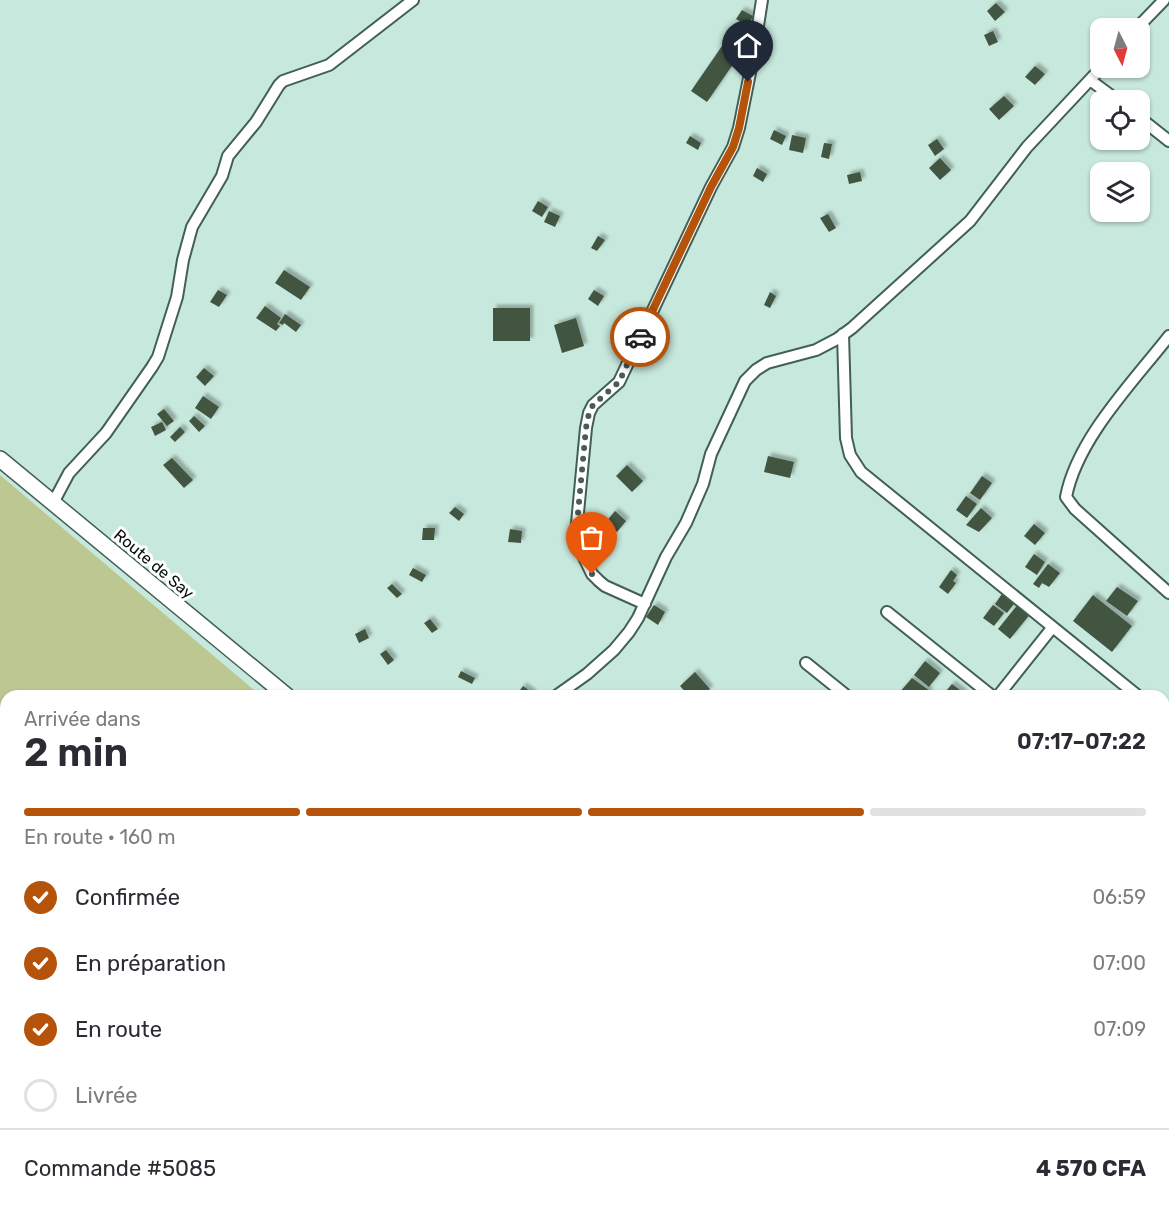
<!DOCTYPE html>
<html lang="fr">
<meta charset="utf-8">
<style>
body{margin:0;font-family:Rubik,sans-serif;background:#f2f2f3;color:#2b2b33;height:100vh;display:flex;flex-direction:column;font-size:22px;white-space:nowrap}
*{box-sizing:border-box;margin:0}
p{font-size:20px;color:#7c7c81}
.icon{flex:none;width:33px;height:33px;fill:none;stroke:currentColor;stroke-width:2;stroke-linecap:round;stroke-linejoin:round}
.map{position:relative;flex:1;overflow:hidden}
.panel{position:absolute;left:0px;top:690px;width:1170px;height:528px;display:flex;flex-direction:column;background:#fff;border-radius:18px 18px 0 0;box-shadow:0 2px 4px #0004}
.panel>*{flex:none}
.needle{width:39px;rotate:174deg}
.controls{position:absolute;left:1090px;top:18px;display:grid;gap:12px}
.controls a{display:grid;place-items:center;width:60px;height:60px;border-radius:12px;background:#fff;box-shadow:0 2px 4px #0004;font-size:30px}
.pin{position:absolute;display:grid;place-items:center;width:51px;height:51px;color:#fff;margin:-62px -26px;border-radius:50% 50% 50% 0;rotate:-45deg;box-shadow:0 0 6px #0007}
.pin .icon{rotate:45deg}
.courier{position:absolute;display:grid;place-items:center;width:60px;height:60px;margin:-30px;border:4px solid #b45309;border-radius:50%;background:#fff;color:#222;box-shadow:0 2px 8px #0007}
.head em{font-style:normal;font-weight:600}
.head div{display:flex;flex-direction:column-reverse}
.head{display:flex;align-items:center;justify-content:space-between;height:102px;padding:0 24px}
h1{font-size:39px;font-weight:600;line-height:45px}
.bar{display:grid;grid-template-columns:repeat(4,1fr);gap:9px 6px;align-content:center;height:72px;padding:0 24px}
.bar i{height:8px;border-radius:4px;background:#e1e1e2}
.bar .current{background:#b45309}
.bar p{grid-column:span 4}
.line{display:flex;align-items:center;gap:15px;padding:0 24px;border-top:2px solid #e1e1e2}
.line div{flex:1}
ol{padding:0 24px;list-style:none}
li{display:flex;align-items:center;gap:18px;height:66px}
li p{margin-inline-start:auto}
li .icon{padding:6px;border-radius:50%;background:#b45309;color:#fff;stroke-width:4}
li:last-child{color:#7c7c81}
li i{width:33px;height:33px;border:3px solid #e1e1e2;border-radius:50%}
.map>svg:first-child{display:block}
.green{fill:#bcc791}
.water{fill:#7dc0dc}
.building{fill:#425441;filter:url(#shadow)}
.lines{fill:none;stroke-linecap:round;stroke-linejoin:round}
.street-casing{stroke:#425f55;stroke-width:14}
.secondary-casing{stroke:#425f55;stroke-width:18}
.street{stroke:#fff;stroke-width:10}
.secondary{stroke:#fff;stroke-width:15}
.done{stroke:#495c55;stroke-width:6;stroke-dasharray:0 10.8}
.route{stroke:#b45309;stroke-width:8}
.labels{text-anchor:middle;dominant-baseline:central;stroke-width:6;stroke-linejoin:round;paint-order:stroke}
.street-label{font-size:16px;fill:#05100c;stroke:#fff}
</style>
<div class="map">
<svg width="1169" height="1218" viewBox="0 0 1169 1218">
<defs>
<filter id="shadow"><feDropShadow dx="3.5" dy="-3.5" stdDeviation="1.5" flood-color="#0004"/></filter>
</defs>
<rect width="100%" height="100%" fill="#c7e8dc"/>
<path class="green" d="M0,475L261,696H6V1212H269L275,1218H0Z"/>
<path class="water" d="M6,947V1212H162L164,1218H0V948Z"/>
<path class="building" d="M996,3L1005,12L995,21L987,11Z
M742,10L753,16L748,26L736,19Z
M993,31L998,42L989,46L984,35Z
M722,46L738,57L707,102L691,91Z
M1035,66L1045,74L1035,85L1025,77Z
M1004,96L1014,106L999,120L989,109Z
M774,130L786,136L782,145L770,139Z
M792,135L806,138L803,153L789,150Z
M690,136L701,143L698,150L686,143Z
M937,139L944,149L935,156L928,145Z
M824,143L832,144L829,159L821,157Z
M940,158L951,170L940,180L929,168Z
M757,168L767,174L763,182L753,176Z
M860,172L862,181L849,184L847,175Z
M538,201L548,207L542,217L532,211Z
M549,211L560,216L555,227L544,222Z
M828,214L836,228L829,232L820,218Z
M598,236L605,240L597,251L591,248Z
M284,270L310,287L301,300L275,283Z
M218,290L227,295L219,307L210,302Z
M594,290L604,296L598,306L588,299Z
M770,292L776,296L770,308L764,305Z
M265,306L281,318L277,324L280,326L276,331L256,318Z
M493,308H530V341H493Z
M285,314L301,325L296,332L284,323L283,325L279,323Z
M576,318L584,346L562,353L554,325Z
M204,368L214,376L205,386L196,377Z
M203,396L219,407L211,419L195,408Z
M164,409L174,421L167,426L157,414Z
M194,416L205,426L199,432L189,421Z
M162,422L166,430L155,436L151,427Z
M180,427L185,432L175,442L170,437Z
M768,456L794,462L790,478L764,472Z
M172,458L193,480L184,488L163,465Z
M627,465L643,481L632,492L616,476Z
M982,476L992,483L980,500L970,493Z
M966,496L977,504L967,518L956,510Z
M455,507L464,514L459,521L449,513Z
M981,508L992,518L979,532L966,525Z
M615,511L626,521L617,532L606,522Z
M593,524L602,531L595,540L586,534Z
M1034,524L1045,533L1035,545L1024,536Z
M423,528H435L434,540H422Z
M510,529L522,531L521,543L508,542Z
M1034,554L1045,562L1037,575L1025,567Z
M1048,564L1060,573L1049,587L1042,583L1039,588L1033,584Z
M413,568L426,575L422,582L409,575Z
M951,570L957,575L953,581L956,583L948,594L939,587Z
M392,584L402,594L397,598L387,588Z
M1117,587L1138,601L1127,616L1106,601Z
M1004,591L1016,601L1007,613L995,604Z
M1093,595L1132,626L1112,652L1073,621Z
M1019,603L1031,613L1010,639L998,629Z
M654,605L665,612L658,625L646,617Z
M993,605L1004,613L994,626L983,618Z
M430,619L438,629L432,633L424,623Z
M365,629L369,638L359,643L355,634Z
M386,650L394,660L388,665L380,654Z
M925,661L940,673L929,687L914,675Z
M461,671L475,678L472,684L458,677Z
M695,672L710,689L702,696H689L680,686Z
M912,678L930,691L926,696H903L899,693Z
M952,684L964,693L962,696H942Z
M523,686L533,693L531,696H516Z
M1169,1010V1029L1164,1035V1016Z
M1164,1092L1169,1096V1115L1164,1111Z"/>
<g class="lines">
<defs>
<path id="street" d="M1137,28L1164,0
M1090,80L1117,100
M1140,118L1169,141
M843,334L846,438L850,455L861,472L1138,696
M1169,336C1133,382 1077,439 1066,497L1075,509L1169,593
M53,503L69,473L106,433L152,367L158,357L177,297L183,260L192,227L222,176L228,156L256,122L279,85L283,81L329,65L413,0
M645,604L605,586L599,581L592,574L578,545L576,534L586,428L589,413L593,405L619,382L711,187L733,147L739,128L753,58L762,0
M887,612L992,696
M806,663L847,696
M556,696L587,674L614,650L629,632L638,618L666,557L686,523L703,484L711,454L745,381L756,370L767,363L816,350L837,339L852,328L970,221L1027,147L1101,68
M998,696L1052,628
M1164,717L1169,721
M1164,735L1169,729
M1164,831L1169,835
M1164,948L1169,952
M1164,1057L1169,1061
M1164,1168L1169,1172
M608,1212L615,1218
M746,1212L754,1218
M776,1218L781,1212"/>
<path id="secondary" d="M0,459L287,696
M938,1212L945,1218"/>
</defs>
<use href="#street" class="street-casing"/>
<use href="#secondary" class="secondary-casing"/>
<use href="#street" class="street"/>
<use href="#secondary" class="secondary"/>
</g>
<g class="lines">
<path class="done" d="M592,574L578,544L576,534L586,428L589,413L593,405L619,382L640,337"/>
<path class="route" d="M640,337L711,187L733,147L739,128L748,82"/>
</g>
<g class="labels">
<g class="street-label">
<text transform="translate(154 564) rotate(40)">Route de Say</text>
</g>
</g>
</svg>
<div class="controls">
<a><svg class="needle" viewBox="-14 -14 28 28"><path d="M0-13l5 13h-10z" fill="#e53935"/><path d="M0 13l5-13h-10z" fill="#7c7c81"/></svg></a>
<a><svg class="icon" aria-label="locate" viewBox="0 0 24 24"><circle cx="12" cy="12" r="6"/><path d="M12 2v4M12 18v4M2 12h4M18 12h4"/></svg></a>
<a><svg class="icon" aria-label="layers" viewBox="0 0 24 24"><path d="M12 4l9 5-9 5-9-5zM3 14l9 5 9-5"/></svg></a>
</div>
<div class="pin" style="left:592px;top:574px;background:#ea580c"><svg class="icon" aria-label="bag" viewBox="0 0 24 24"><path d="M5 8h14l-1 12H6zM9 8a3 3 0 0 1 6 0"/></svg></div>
<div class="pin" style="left:748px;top:82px;background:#1f2937"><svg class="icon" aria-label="home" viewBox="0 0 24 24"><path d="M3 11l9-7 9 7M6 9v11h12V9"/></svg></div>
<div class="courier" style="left:640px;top:337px"><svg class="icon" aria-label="car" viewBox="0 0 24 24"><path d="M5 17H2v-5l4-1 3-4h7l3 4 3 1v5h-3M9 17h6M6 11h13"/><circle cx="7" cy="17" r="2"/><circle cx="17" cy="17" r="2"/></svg></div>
<section class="panel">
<div class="head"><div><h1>2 min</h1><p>Arrivée dans</p></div><em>07:17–07:22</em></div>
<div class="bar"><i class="current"></i><i class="current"></i><i class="current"></i><i></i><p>En route · 160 m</p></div>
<ol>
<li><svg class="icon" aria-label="check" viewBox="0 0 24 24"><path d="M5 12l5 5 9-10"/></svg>Confirmée<p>06:59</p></li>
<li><svg class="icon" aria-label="check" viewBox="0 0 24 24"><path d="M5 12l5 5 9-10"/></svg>En préparation<p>07:00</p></li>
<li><svg class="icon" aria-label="check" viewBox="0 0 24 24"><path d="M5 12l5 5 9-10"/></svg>En route<p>07:09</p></li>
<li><i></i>Livrée</li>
</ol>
<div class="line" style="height:78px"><div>Commande #5085</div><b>4 570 CFA</b></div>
</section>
</div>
